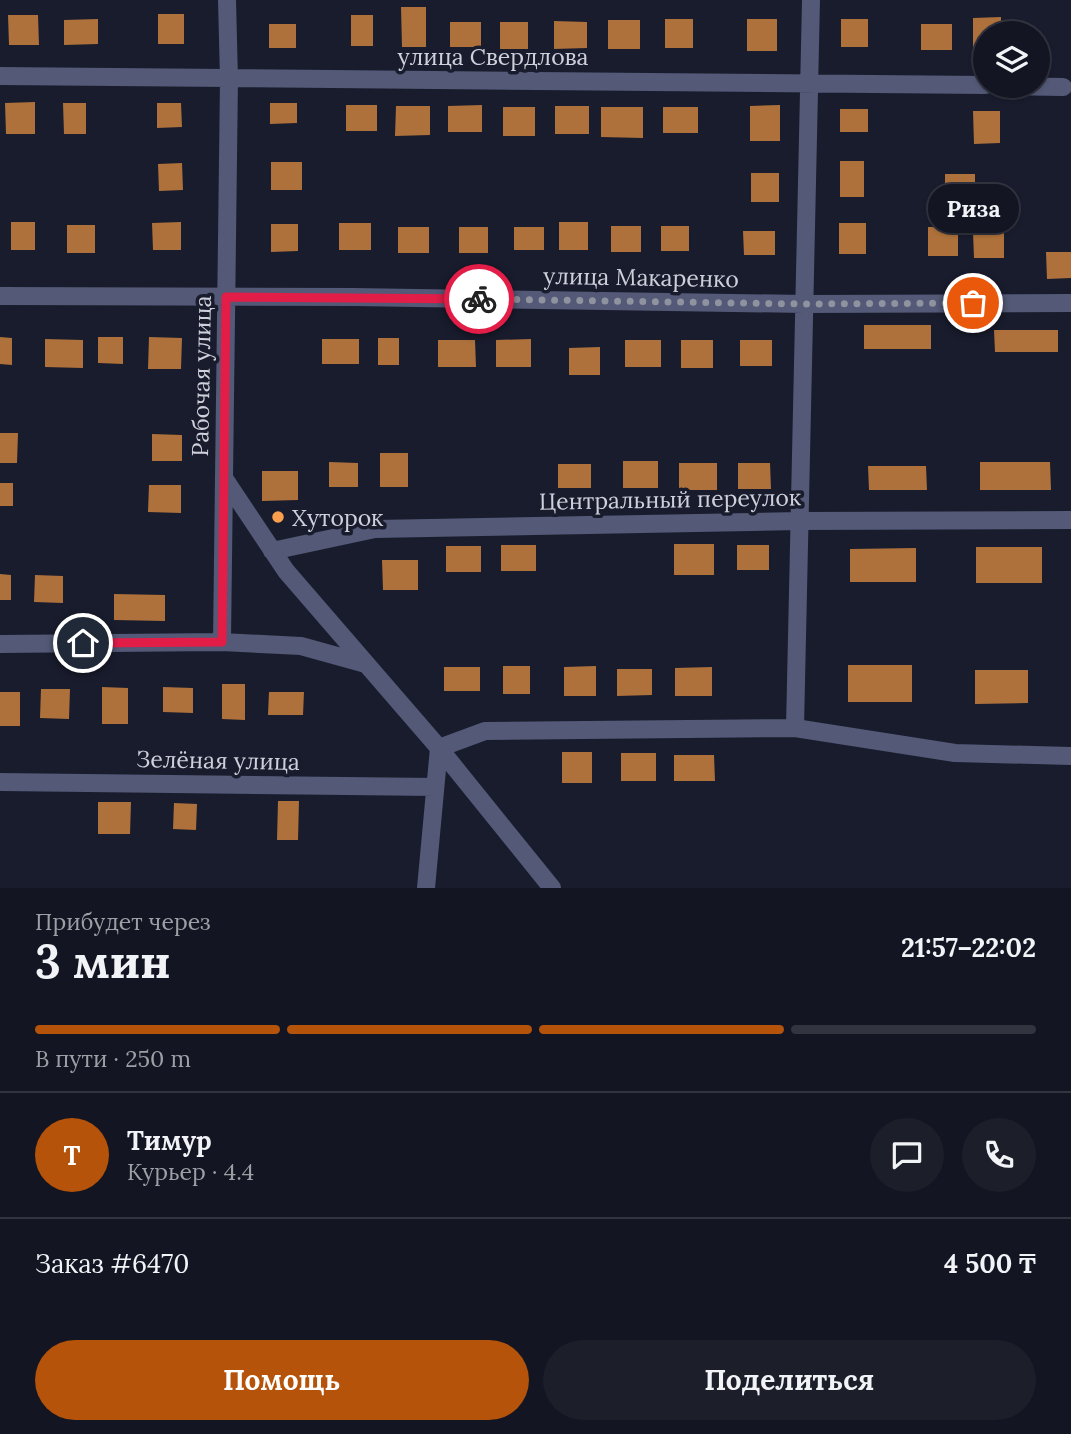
<!DOCTYPE html>
<html lang="ru">
<meta charset="utf-8">
<style>
body{margin:0;font-family:Lora,serif;background:#1c1e2a;color:#f1f3f6;height:100vh;display:flex;flex-direction:column;font-size:26px;white-space:nowrap}
*{box-sizing:border-box;margin:0}
p{font-size:23px;color:#9d9fa5}
.icon{flex:none;width:38px;height:38px;fill:none;stroke:currentColor;stroke-width:2;stroke-linecap:round;stroke-linejoin:round}
.map{position:relative;height:888px;overflow:hidden}
.details{display:flex;flex-direction:column;background:#131522;flex:1}
.details>*{flex:none}
.tools{position:absolute;left:973px;top:21px;display:grid;gap:14px}
.tools a{display:grid;place-items:center;width:77px;height:77px;border-radius:50%;background:#131522;box-shadow:0 2px 5px #0004,0 0 0 2px #323440;font-size:35px}
.pin{position:absolute;display:grid;place-items:center;width:60px;height:60px;color:#fff;margin:-30px;border:4px solid #fff;border-radius:50%;box-shadow:0 2px 7px #0007}
.courier{position:absolute;display:grid;place-items:center;width:70px;height:70px;margin:-35px;border:5px solid #e11d48;border-radius:50%;background:#fff;color:#222;box-shadow:0 2px 9px #0007}
.bubble{position:absolute;height:49px;border-radius:24px;background:#131522;box-shadow:0 2px 5px #0004,0 0 0 2px #323440;font-size:23px;font-weight:800;line-height:49px;text-align:center}
.headline em{font-style:normal;font-weight:800}
.headline div{display:flex;flex-direction:column-reverse}
.headline{display:flex;align-items:center;justify-content:space-between;height:119px;padding:0 35px}
h1{font-size:46px;font-weight:800;line-height:52px}
.bar{display:grid;grid-template-columns:repeat(4,1fr);gap:10px 7px;align-content:center;height:84px;padding:0 35px}
.bar i{height:9px;border-radius:5px;background:#323440}
.bar .active{background:#b45309}
.bar p{grid-column:span 4}
.line{display:flex;align-items:center;gap:18px;padding:0 35px;border-top:2px solid #323440}
.line div{flex:1}
.round{display:grid;place-items:center;flex:none;width:74px;height:74px;border-radius:37px;background:#1c1e2a}
.action{display:flex;gap:14px;margin-top:auto;padding:14px 35px}
.action a{flex:1;height:80px;border-radius:42px;background:#b45309;color:#fff;font-size:28px;font-weight:800;line-height:80px;text-align:center}
.action a+a{background:#1c1e2a;color:#f1f3f6}
.map>svg:first-child{display:block}
.building{fill:#ae713b}
.lines{fill:none;stroke-linecap:round;stroke-linejoin:round}
.minor{stroke:#535976;stroke-width:18}
.done{stroke:#8f929f;stroke-width:7;stroke-dasharray:0 12.6}
.route{stroke:#e11d48;stroke-width:9}
.poi-dot{fill:#fa9f4e;stroke:#191c2d;stroke-width:2.5}
.labels{text-anchor:middle;dominant-baseline:central;stroke-width:7;stroke-linejoin:round;paint-order:stroke}
.street-label{font-size:23px;fill:#ced1dc;stroke:#191c2d}
.poi-label{font-size:23px;fill:#ced1dc;stroke:#191c2d;text-anchor:start}
</style>
<div class="map">
<svg width="1071" height="888" viewBox="0 0 1071 888">
<rect width="100%" height="100%" fill="#191c2d"/>
<path class="building" d="M401,7H426V47H402Z
M158,14H184V44H158Z
M8,15H38L39,45H9Z
M351,15H373V46H351Z
M1001,17V33H985V53H973V18Z
M98,19V44L64,45V20Z
M665,19H693V48H665Z
M747,19H777V51H747Z
M841,19H868V47H841Z
M608,20H640V49H608Z
M554,21L587,22V48L554,49Z
M450,22H481V47H450Z
M500,22H528V49H500Z
M269,24H296V48H269Z
M921,24H952V50H921Z
M35,102V134H6L5,103Z
M63,103H86V134H64Z
M157,103H181L182,127L157,128Z
M270,103H297V123L270,124Z
M346,105H377V131H346Z
M482,105V132H448V106Z
M780,105V141H750V106Z
M396,106H430V135L395,136Z
M555,106H589V134H555Z
M503,107H535V136H503Z
M601,107H643V138L601,137Z
M663,107H698V133H663Z
M840,109H868V132H840Z
M973,111H1000V143L974,144Z
M840,161H864V197H840Z
M271,162H302V190H271Z
M182,163L183,190L159,191L158,164Z
M751,173H779V202H751Z
M945,174H975V200H945Z
M11,222H35V250H11Z
M181,222V250H153L152,223Z
M559,222H588V250H559Z
M339,223H371V250H339Z
M839,223H866V254H839Z
M271,224H298V251L271,252Z
M67,225H95V253H67Z
M611,226H641V252H611Z
M661,226H689V251H661Z
M398,227H429V253H398Z
M459,227H488V253H459Z
M514,227H544V250H514Z
M928,227H958V256H928Z
M743,231H775V255H744Z
M973,232H1004V258H974Z
M1046,252H1071V278L1047,279Z
M864,325H931V349H864Z
M994,330H1058V352H995Z
M0,337L12,338V365L0,364Z
M98,337H123V364L98,363Z
M149,337L182,338L181,369H148Z
M378,338H399V365H378Z
M45,339L83,340V368L45,367Z
M322,339H359V364H322Z
M531,339V367H496V340Z
M438,340H475L476,367H438Z
M625,340H661V367H625Z
M681,340H713V368H681Z
M740,340H772V366H740Z
M600,347V375H569V348Z
M0,433H18L17,463H0Z
M152,434L182,435V461H152Z
M380,453H408V487H380Z
M623,461H658V488H623Z
M329,462L358,463V487H329Z
M980,462H1050L1051,490H980Z
M679,463H717V490H679Z
M738,463H770L771,489H738Z
M558,464H591V488H558Z
M868,466H926L927,490H869Z
M262,471H298V500L262,501Z
M0,483H13V506H0Z
M149,485H181V513L148,512Z
M674,544H714V575H674Z
M501,545H536V571H501Z
M737,545H769V570H737Z
M446,546H481V572H446Z
M976,547H1042V583H976Z
M916,548V582H850V549Z
M382,560H418V590H383Z
M0,574L11,575V600H0Z
M35,575L63,576V603L34,602Z
M114,594L165,595V621L114,620Z
M848,665H912V702H848Z
M503,666H530V694H503Z
M596,666V696H564V667Z
M444,667H480V691H444Z
M712,667V696H675V668Z
M617,669H652V695L617,696Z
M975,670H1028V703L975,704Z
M222,684H245V720L222,719Z
M102,687L128,688V724H102Z
M163,687L193,688V713L163,712Z
M41,689H70L69,719L40,718Z
M0,692H20V726H0Z
M269,692H304L303,715H268Z
M562,752H592V783H562Z
M621,753H656V781H621Z
M674,755H714L715,781H674Z
M278,801H299L298,840H277Z
M98,802H131L130,834H98Z
M174,803L197,804L196,830L173,829Z"/>
<g class="lines">
<path class="minor" d="M227,0L229,79L224,478L286,571L439,748L552,888
M0,76L985,85
M1002,86L1063,87
M0,296L355,297L804,304L1071,303
M272,551L375,529L799,521L1071,520
M222,642L224,478
M0,644L222,642L301,646L366,664
M795,728L811,0
M0,782L435,787
M426,888L439,748L485,731L795,728L955,753L1071,756"/>
</g>
<g class="lines">
<path class="done" d="M479,299L804,304L973,303"/>
<path class="route" d="M83,643L222,642L226,297L479,299"/>
</g>
<circle class="poi-dot" cx="278" cy="517" r="7"/>
<g class="labels">
<g class="street-label">
<text x="493" y="56">улица Свердлова</text>
<text transform="translate(641 277) rotate(1)">улица Макаренко</text>
<text transform="translate(201 376) rotate(-89)">Рабочая улица</text>
<text transform="translate(670 499) rotate(-1)">Центральный переулок</text>
<text transform="translate(218 760) rotate(1)">Зелёная улица</text>
</g>
<g class="poi-label">
<text x="292" y="517">Хуторок</text>
</g>
</g>
</svg>
<div class="tools">
<a><svg class="icon" aria-label="layers" viewBox="0 0 24 24"><path d="M12 4l9 5-9 5-9-5zM3 14l9 5 9-5"/></svg></a>
</div>
<div class="pin" style="left:973px;top:303px;background:#ea580c"><svg class="icon" aria-label="bag" viewBox="0 0 24 24"><path d="M5 8h14l-1 12H6zM9 8a3 3 0 0 1 6 0"/></svg></div>
<div class="pin" style="left:83px;top:643px;background:#1f2937"><svg class="icon" aria-label="home" viewBox="0 0 24 24"><path d="M3 11l9-7 9 7M6 9v11h12V9"/></svg></div>
<div class="courier" style="left:479px;top:299px"><svg class="icon" aria-label="bike" viewBox="0 0 24 24"><circle cx="6" cy="16" r="4"/><circle cx="18" cy="16" r="4"/><path d="M6 16l4-8h5l3 8M10 8l3 8H6M13 5h3"/></svg></div>
<div class="bubble" style="left:928px;top:184px;width:91px">Риза</div>
</div>
<section class="details">
<div class="headline"><div><h1>3 мин</h1><p>Прибудет через</p></div><em>21:57–22:02</em></div>
<div class="bar"><i class="active"></i><i class="active"></i><i class="active"></i><i></i><p>В пути · 250 m</p></div>
<div class="line" style="height:126px"><b class="round" style="background:#b45309;color:#fff">Т</b><div><b>Тимур</b><p>Курьер · 4.4</p></div><a class="round"><svg class="icon" aria-label="chat" viewBox="0 0 24 24"><path d="M4 5h16v11H9l-5 4z"/></svg></a><a class="round"><svg class="icon" aria-label="phone" viewBox="0 0 24 24"><path d="M5 4h4l2 5-3 2q2 4 5 5l2-3 5 2v4C11 20 4 13 5 4z"/></svg></a></div>
<div class="line" style="height:91px"><div>Заказ #6470</div><b>4 500 ₸</b></div>
<div class="action"><a>Помощь</a><a>Поделиться</a></div>
</section>
